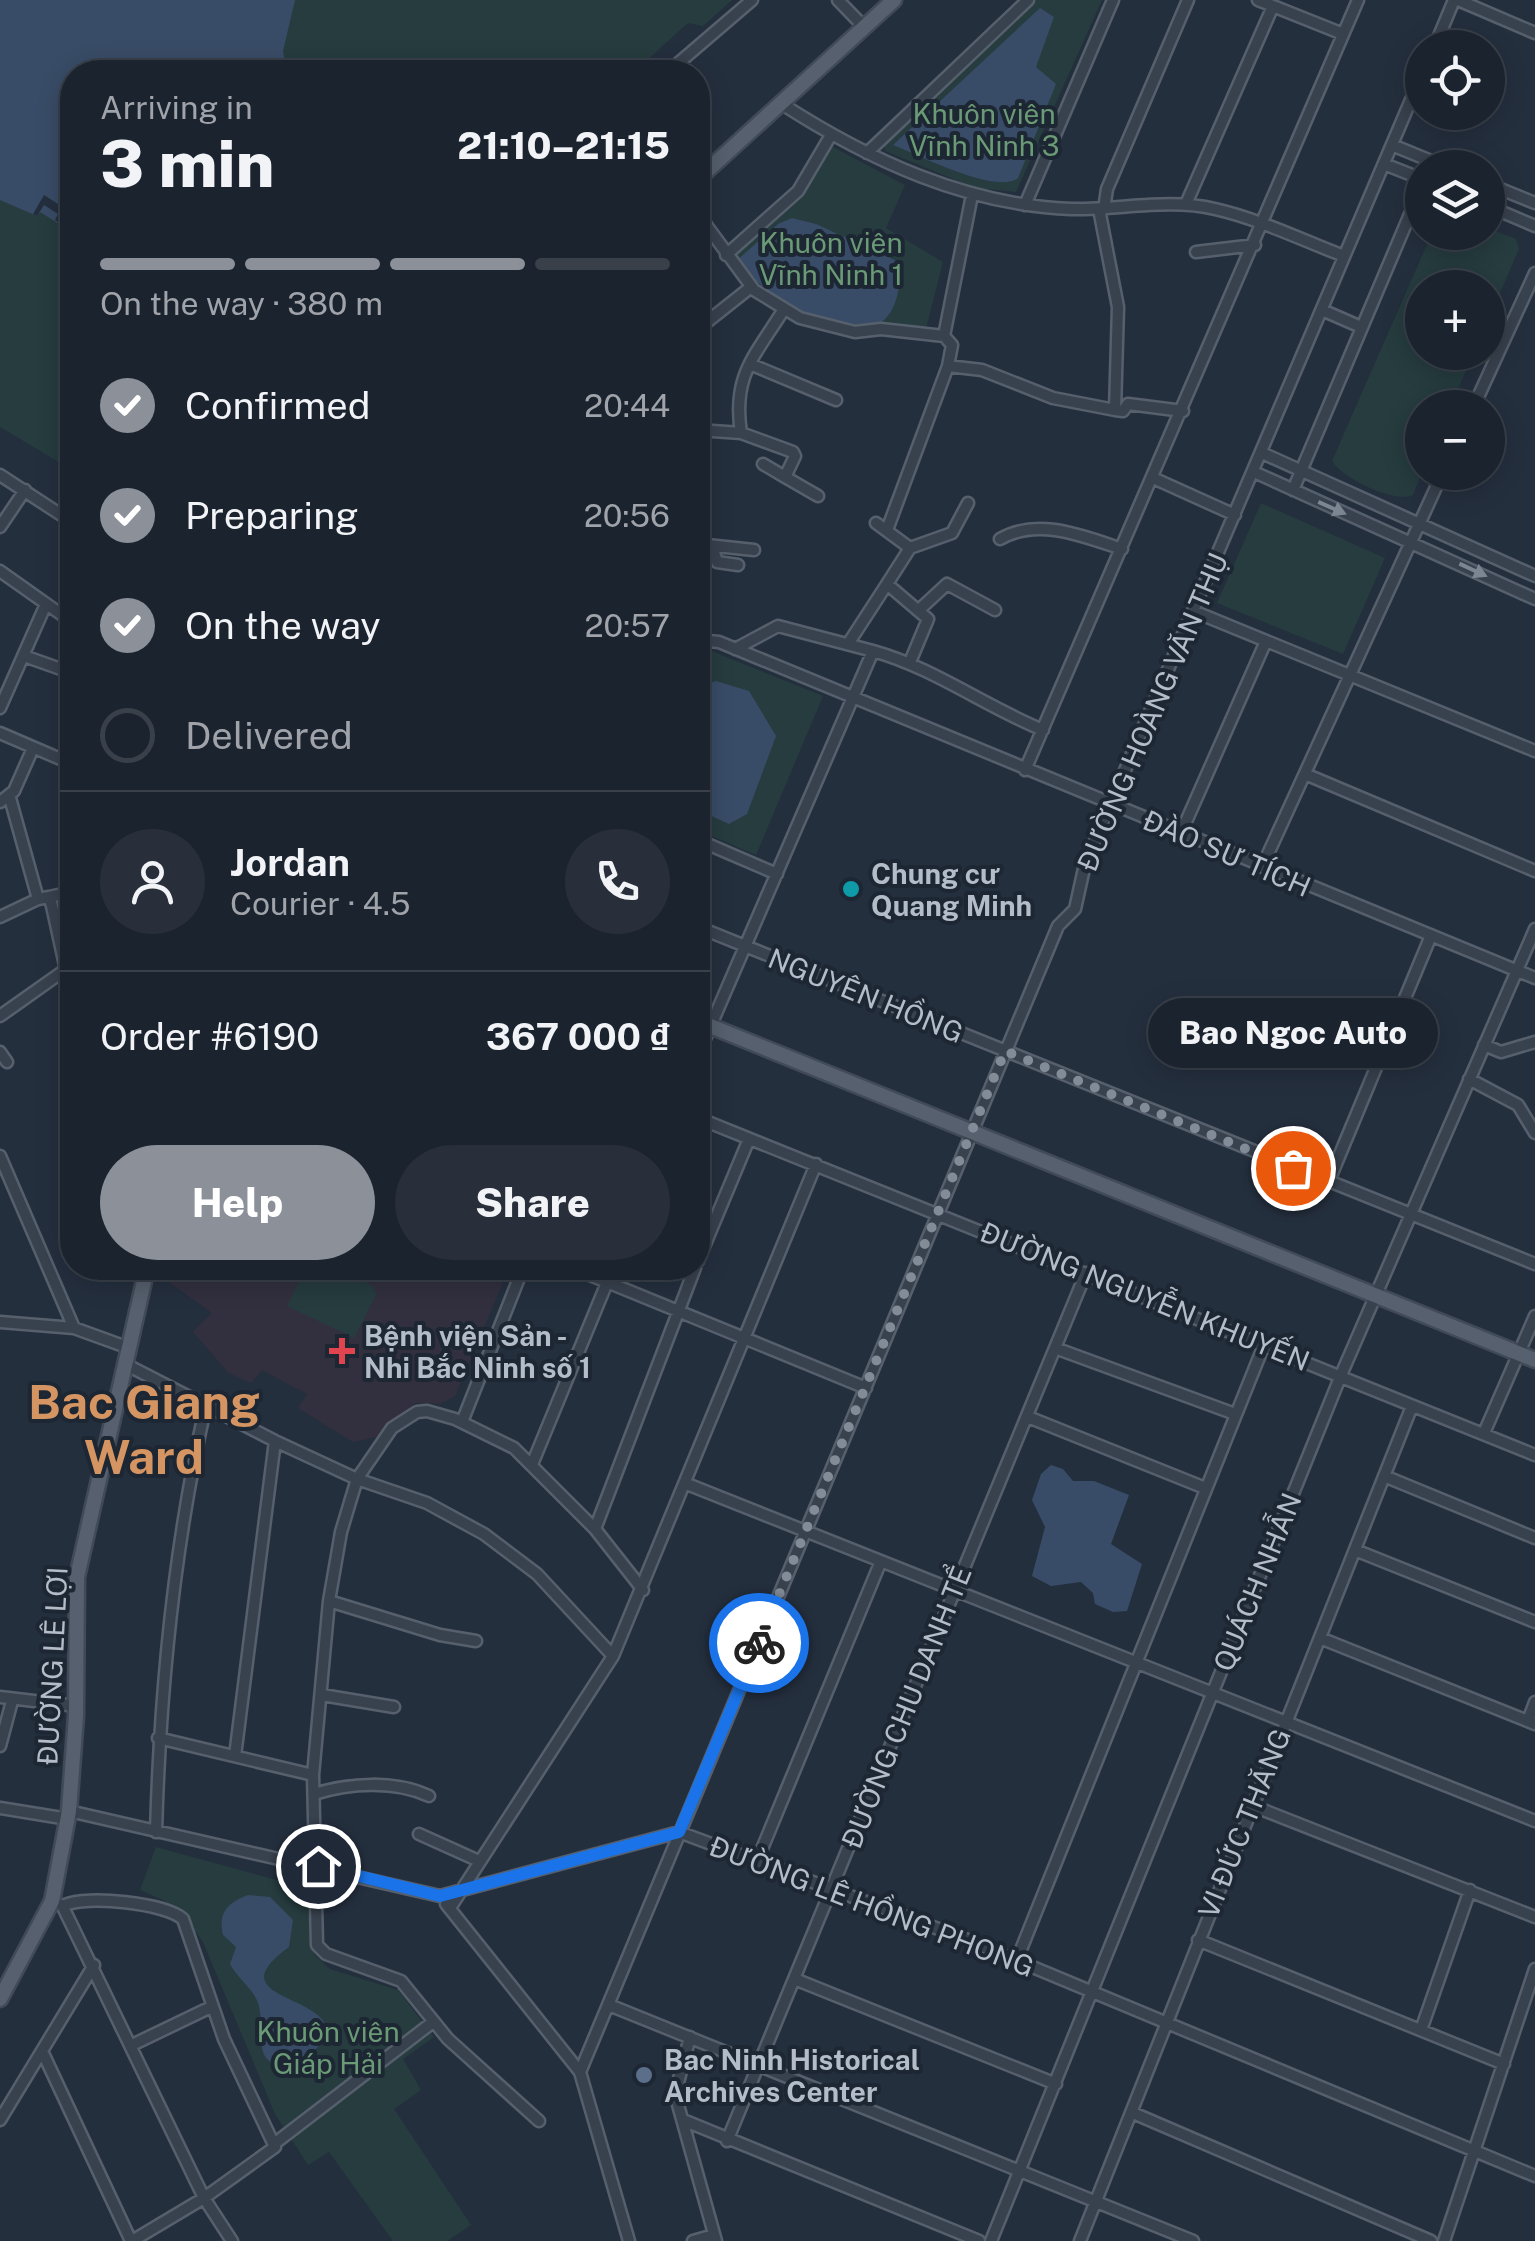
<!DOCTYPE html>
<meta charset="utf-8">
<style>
body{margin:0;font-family:"Public Sans",sans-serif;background:#282f3a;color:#f1f3f6;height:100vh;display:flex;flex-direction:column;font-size:38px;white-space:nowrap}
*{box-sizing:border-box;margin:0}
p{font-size:32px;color:#a0a4aa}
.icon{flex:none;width:55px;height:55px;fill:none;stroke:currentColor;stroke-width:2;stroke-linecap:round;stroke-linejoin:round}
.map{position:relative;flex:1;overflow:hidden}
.side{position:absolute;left:60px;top:60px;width:650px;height:1220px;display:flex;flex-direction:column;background:#1b232e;border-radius:40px;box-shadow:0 5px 25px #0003,0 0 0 2px #39404a}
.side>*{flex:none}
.tools{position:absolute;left:1405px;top:30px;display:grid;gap:20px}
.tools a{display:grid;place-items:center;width:100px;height:100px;border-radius:50%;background:#1b232e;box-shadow:0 5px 25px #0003,0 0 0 2px #39404a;font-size:50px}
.pin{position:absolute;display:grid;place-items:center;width:85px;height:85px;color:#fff;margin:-42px;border:5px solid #fff;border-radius:50%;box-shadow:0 2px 10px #0007}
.courier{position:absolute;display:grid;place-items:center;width:100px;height:100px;margin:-50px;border:8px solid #1a73e8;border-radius:50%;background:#fff;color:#222;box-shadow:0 2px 12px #0007}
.bubble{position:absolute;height:70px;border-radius:35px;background:#1b232e;box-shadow:0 5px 25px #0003,0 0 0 2px #39404a;font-size:32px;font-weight:800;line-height:70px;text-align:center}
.headline em{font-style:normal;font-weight:800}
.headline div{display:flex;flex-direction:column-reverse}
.headline{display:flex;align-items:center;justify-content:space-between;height:170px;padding:0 40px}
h1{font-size:65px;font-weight:800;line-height:75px}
.bar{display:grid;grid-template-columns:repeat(4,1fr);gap:15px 10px;align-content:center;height:120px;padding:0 40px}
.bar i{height:12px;border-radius:8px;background:#39404a}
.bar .active{background:#8c9099}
.bar p{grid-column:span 4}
.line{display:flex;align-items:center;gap:25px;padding:0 40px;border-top:2px solid #39404a}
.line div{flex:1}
.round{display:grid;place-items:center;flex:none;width:105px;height:105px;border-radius:52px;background:#282f3a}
ol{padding:0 40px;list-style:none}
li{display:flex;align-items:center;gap:30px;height:110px}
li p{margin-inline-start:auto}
li .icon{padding:10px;border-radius:50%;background:#8c9099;color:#fff;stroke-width:4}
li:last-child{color:#a0a4aa}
li i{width:55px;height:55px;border:5px solid #39404a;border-radius:50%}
.primary-button{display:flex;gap:20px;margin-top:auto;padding:20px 40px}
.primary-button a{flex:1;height:115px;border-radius:60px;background:#8c9099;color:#fff;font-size:40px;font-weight:800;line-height:115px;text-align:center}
.primary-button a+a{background:#282f3a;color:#f1f3f6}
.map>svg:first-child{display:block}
.medical{fill:#32303f}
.green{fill:#263c3f}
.water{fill:#394c67}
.pier{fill:#242f3e}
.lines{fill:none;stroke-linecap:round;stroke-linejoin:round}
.minor-casing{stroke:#565f6c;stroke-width:15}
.major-casing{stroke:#414a57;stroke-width:19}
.minor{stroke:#38414e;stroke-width:10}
.major{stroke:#56606e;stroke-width:14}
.oneway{fill:#7c8592}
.done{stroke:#828b98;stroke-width:10;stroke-dasharray:0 18}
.route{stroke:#1a73e8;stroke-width:12}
.culture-dot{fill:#0f9aa8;stroke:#1d2633;stroke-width:4}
.health-dot{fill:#e0444e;stroke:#1d2633;stroke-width:4}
.service-dot{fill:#5c6f8a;stroke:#1d2633;stroke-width:4}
.labels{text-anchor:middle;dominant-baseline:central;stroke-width:8;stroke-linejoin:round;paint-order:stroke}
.park-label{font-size:28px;fill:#6b9a76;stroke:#1d2633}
.street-label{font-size:28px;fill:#b4bcc9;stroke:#1d2633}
.poi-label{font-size:28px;font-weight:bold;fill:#b4bcc9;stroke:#1d2633;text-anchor:start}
.town-label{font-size:48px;font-weight:bold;fill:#d59563;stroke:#1d2633}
</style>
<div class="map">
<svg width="1535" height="2241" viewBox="0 0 1535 2241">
<rect width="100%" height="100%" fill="#242f3e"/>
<path class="medical" d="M169,1268H509L455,1396L440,1404L415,1403L380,1436L353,1442L298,1408L307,1394L262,1370L251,1383L229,1373L193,1332L212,1313L166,1280Z"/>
<path class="green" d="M0,0H732L703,26L688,23L634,72H72V470L0,427Z
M1036,0H1102L1016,192L975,188L885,151L884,143Z
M831,146L905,185L886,228L943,262L926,329L891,325L863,330L766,297L731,258L794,203Z
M1488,228L1516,239L1519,249L1488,321V288H1422V352L1474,353L1450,407L1422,408V472L1413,495C1395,504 1342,478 1332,461L1432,233L1488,232Z
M1261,503L1385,558L1343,654L1217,603Z
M709,650L823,696L756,855L698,830V652Z
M306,1268H335L373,1286L376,1295L354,1338L287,1306Z
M156,1847L310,1889L315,1955L330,1969L398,1990L434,2037L403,2059L421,2090L394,2109L471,2225L447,2241H393L329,2152L308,2165L275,2114L203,1942L185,1917L163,1900L140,1890Z"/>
<path class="water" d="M0,0H295L283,51L287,72H72V232L40,212L37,216L0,200Z
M1040,8L1054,17L1036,67L1056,84L1018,178C996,195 919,155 893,145Z
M792,218L816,224L901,263C900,283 899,307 883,321C847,354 758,289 736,261L778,224Z
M716,681L749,691L776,736L747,814L729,824L698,810V686Z
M1051,1465L1063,1469L1073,1481H1094L1129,1495L1111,1544L1142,1564L1127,1611L1113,1612L1095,1604L1093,1593L1081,1582L1051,1586L1032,1576L1045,1527L1032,1500L1041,1474Z
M248,1895L270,1897L293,1920L289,1947C222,1996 310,1993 326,2025L322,2042L305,2062C244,2076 268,2034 258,2003C253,1988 237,1978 230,1964L236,1947L223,1935C218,1913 227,1903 248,1895Z"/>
<path class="pier" d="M44,195L72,213L70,220L63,217L59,223L55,220L58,214L44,205L37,216L33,214Z"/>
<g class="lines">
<defs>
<path id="minor" d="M838,0L864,27
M1258,0L1343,34
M1458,0L1535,33
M1434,48L1454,0
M668,72L752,0
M782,104C869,160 966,205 1071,209C1119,210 1169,198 1215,209C1259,219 1302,240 1344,256
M1392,145L1448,168
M867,153L1028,0
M1384,164L1422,179
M1488,184L1535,203
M1186,204L1273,6
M1025,205L1113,0
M1488,206L1535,226
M1104,209L1107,189L1188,0
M698,214L754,290L800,318L855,332L881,329L944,336
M1196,252L1255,245
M726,255L798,191L831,135
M1322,310L1361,327
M698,329L751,287
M750,364L836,400
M948,366L982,370L1053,398L1115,410L1118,307L1099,209
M1473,408L1535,273
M1115,410L1123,411L1128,404L1183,411
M698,430L741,433C732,375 755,356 784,309
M741,433L793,452L795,456L785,477L818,496
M1262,453L1535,576
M763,464L785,477
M1254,472L1535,599
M0,475L72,522
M1153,478L1235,515
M1293,490L1422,186
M876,523L910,548L887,584
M0,527L25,490
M887,530L948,366L952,345L944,336L972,195
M1000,539C1038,517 1083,536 1122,549
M698,544L754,550
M712,546L717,562L738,565
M910,548L952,533L968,503
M0,571L72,622
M920,609L947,584L995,610
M1193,611L1535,751
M698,640L719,642L1535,978
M848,644L887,584L928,619L910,662
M873,651C934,668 984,706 1043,730
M24,656L72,673
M0,708L46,604
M0,733L72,764
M1025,770L1358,0
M1305,774L1535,871
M10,798L38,899L49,897L52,906L66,970
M0,802L14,791L33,748
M1181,833L1266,641
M698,840L777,874
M1262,867L1443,472
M49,897L72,892
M0,917L38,899
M698,927L1535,1264
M0,1016L72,965
M1484,1045L1501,1052L1535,1042
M0,1052L7,1062
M698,1055L873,651L778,626L735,649
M1469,1079L1518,1105L1535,1133
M698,1118L1535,1455
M0,1156L74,1328
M1328,1183L1430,938
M698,1261L749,1139
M573,1268L866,1388
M0,1322L74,1328L129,1348
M1055,1348L1235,1414
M125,1364L275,1441L357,1479L427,1503L484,1534L537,1574L613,1656
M1028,1417L1205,1488
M462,1422L523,1268
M1484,1433L1535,1316
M533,1462L613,1268
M1384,1476L1535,1538
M687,1484L1535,1821
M595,1529L695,1268
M1355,1550L1535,1622
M329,1601L440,1635L476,1641
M1320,1638L1535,1724
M322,1695L394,1707
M0,1697L76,1706
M1528,1721L1535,1702
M158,1738L313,1775
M0,1746L12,1701
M235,1756L275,1441
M314,1794C350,1783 394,1780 429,1796
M1253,1806L1535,1917
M0,1808L68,1819
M69,1811L440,1896L679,1832L965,1939L1535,2176
M156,1832C160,1689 174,1545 206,1405
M419,1834L479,1861
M757,1861L881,1561
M446,1904L580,2072
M62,1905L204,2198L232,2241
M65,1905C87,1895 165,1903 183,1919L224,2039L275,2147L204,2198L132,2241
M450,1908L613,1656L816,1164
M1198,1940L1504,2064
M1016,1962L1264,1345
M797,1980L1056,2084
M609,2005L1193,2241
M1421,2030L1470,1890
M690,2037L675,2094L716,2241
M132,2045L211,2007
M42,2051L131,2241
M1133,2113L1431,2241
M0,2120L94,1965
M683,2120L979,2241
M539,2121L448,2039L401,1981L326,1954L317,1945L313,1775L329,1601L341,1532L357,1479L392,1428L417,1412L427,1411L455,1419L514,1448L595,1529L643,1590
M727,2141L1086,1273
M274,2144L433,2022
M629,2241L580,2072L1058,926L1075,909L1085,864L1422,74
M693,2241L714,2235
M991,2241L1341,1375L1535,929
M1080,2241L1412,1406
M1444,2241L1535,1969"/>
<path id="major" d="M698,179L894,0
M698,1021L1535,1360
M0,1999L52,1901L69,1811L76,1716L77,1577L147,1268"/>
</defs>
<use href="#minor" class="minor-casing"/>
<use href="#major" class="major-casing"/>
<use href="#minor" class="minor"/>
<use href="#major" class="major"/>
</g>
<defs><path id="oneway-solid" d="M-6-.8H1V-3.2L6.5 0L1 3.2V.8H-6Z" transform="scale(2.5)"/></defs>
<g class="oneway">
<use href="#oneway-solid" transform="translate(1332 508) rotate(24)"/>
<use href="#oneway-solid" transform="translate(1473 570) rotate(25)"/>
</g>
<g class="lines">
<path class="done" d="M759,1643L1005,1051L1293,1168"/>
<path class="route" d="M318,1866L440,1896L679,1832L759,1643"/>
</g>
<circle class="culture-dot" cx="851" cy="889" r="10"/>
<path class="health-dot" d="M337 1336h10v10h10v10h-10v10h-10v-10h-10v-10h10z"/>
<circle class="service-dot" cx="644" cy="2075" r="10"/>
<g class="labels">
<g class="park-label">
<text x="984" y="113">Khuôn viên<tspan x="984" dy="32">Vĩnh Ninh 3</tspan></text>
<text x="831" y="242">Khuôn viên<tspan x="831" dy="32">Vĩnh Ninh 1</tspan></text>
<text x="328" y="2031">Khuôn viên<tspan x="328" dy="32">Giáp Hải</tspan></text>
</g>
<g class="street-label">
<text transform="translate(1152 712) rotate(-67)">ĐƯỜNG HOÀNG VĂN THỤ</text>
<text transform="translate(1227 853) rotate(23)">ĐÀO SƯ TÍCH</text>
<text transform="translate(866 995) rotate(22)">NGUYÊN HỒNG</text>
<text transform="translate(1145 1296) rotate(22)">ĐƯỜNG NGUYỄN KHUYẾN</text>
<text transform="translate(1257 1582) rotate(-68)">QUÁCH NHẪN</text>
<text transform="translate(52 1666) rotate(-87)">ĐƯỜNG LÊ LỢI</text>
<text transform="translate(906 1707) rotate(-68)">ĐƯỜNG CHU DANH TỂ</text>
<text transform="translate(1244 1823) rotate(-68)">VI ĐỨC THĂNG</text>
<text transform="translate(872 1906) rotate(21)">ĐƯỜNG LÊ HỒNG PHONG</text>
</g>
<g class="poi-label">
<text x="871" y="873">Chung cư<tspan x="871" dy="32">Quang Minh</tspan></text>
<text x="364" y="1335">Bệnh viện Sản -<tspan x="364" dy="32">Nhi Bắc Ninh số 1</tspan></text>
<text x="664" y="2059">Bac Ninh Historical<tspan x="664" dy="32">Archives Center</tspan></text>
</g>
<g class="town-label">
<text x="144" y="1401">Bac Giang<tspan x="144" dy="55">Ward</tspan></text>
</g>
</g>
</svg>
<div class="tools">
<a><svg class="icon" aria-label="locate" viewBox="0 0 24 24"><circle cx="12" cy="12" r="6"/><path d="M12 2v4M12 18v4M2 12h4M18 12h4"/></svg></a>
<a><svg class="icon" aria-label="layers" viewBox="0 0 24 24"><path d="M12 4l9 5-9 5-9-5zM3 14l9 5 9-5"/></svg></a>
<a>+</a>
<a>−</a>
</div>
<div class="pin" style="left:1293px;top:1168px;background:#ea580c"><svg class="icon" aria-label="bag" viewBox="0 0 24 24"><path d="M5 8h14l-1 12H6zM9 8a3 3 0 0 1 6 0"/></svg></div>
<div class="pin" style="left:318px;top:1866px;background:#1f2937"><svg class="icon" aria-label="home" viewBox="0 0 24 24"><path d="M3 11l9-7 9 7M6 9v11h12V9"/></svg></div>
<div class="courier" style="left:759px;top:1643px"><svg class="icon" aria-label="bike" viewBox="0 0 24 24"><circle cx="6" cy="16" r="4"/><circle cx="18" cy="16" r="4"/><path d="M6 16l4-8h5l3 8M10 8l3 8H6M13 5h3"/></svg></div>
<div class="bubble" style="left:1148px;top:998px;width:290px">Bao Ngoc Auto</div>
<section class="side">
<div class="headline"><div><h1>3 min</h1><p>Arriving in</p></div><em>21:10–21:15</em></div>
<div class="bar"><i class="active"></i><i class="active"></i><i class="active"></i><i></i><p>On the way · 380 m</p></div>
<ol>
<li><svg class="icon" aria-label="check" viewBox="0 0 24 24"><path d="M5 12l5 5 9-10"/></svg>Confirmed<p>20:44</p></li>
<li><svg class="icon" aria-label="check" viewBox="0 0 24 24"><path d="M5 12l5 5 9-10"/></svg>Preparing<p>20:56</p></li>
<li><svg class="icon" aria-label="check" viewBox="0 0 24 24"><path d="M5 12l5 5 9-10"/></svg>On the way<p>20:57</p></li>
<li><i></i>Delivered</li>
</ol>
<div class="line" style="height:180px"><a class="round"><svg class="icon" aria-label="person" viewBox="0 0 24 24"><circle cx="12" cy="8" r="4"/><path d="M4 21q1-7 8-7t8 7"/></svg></a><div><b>Jordan</b><p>Courier · 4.5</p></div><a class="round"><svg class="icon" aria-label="phone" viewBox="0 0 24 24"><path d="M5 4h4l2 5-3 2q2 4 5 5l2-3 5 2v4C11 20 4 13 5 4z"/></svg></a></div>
<div class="line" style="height:130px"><div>Order #6190</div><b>367 000 ₫</b></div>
<div class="primary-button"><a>Help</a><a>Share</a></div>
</section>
</div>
